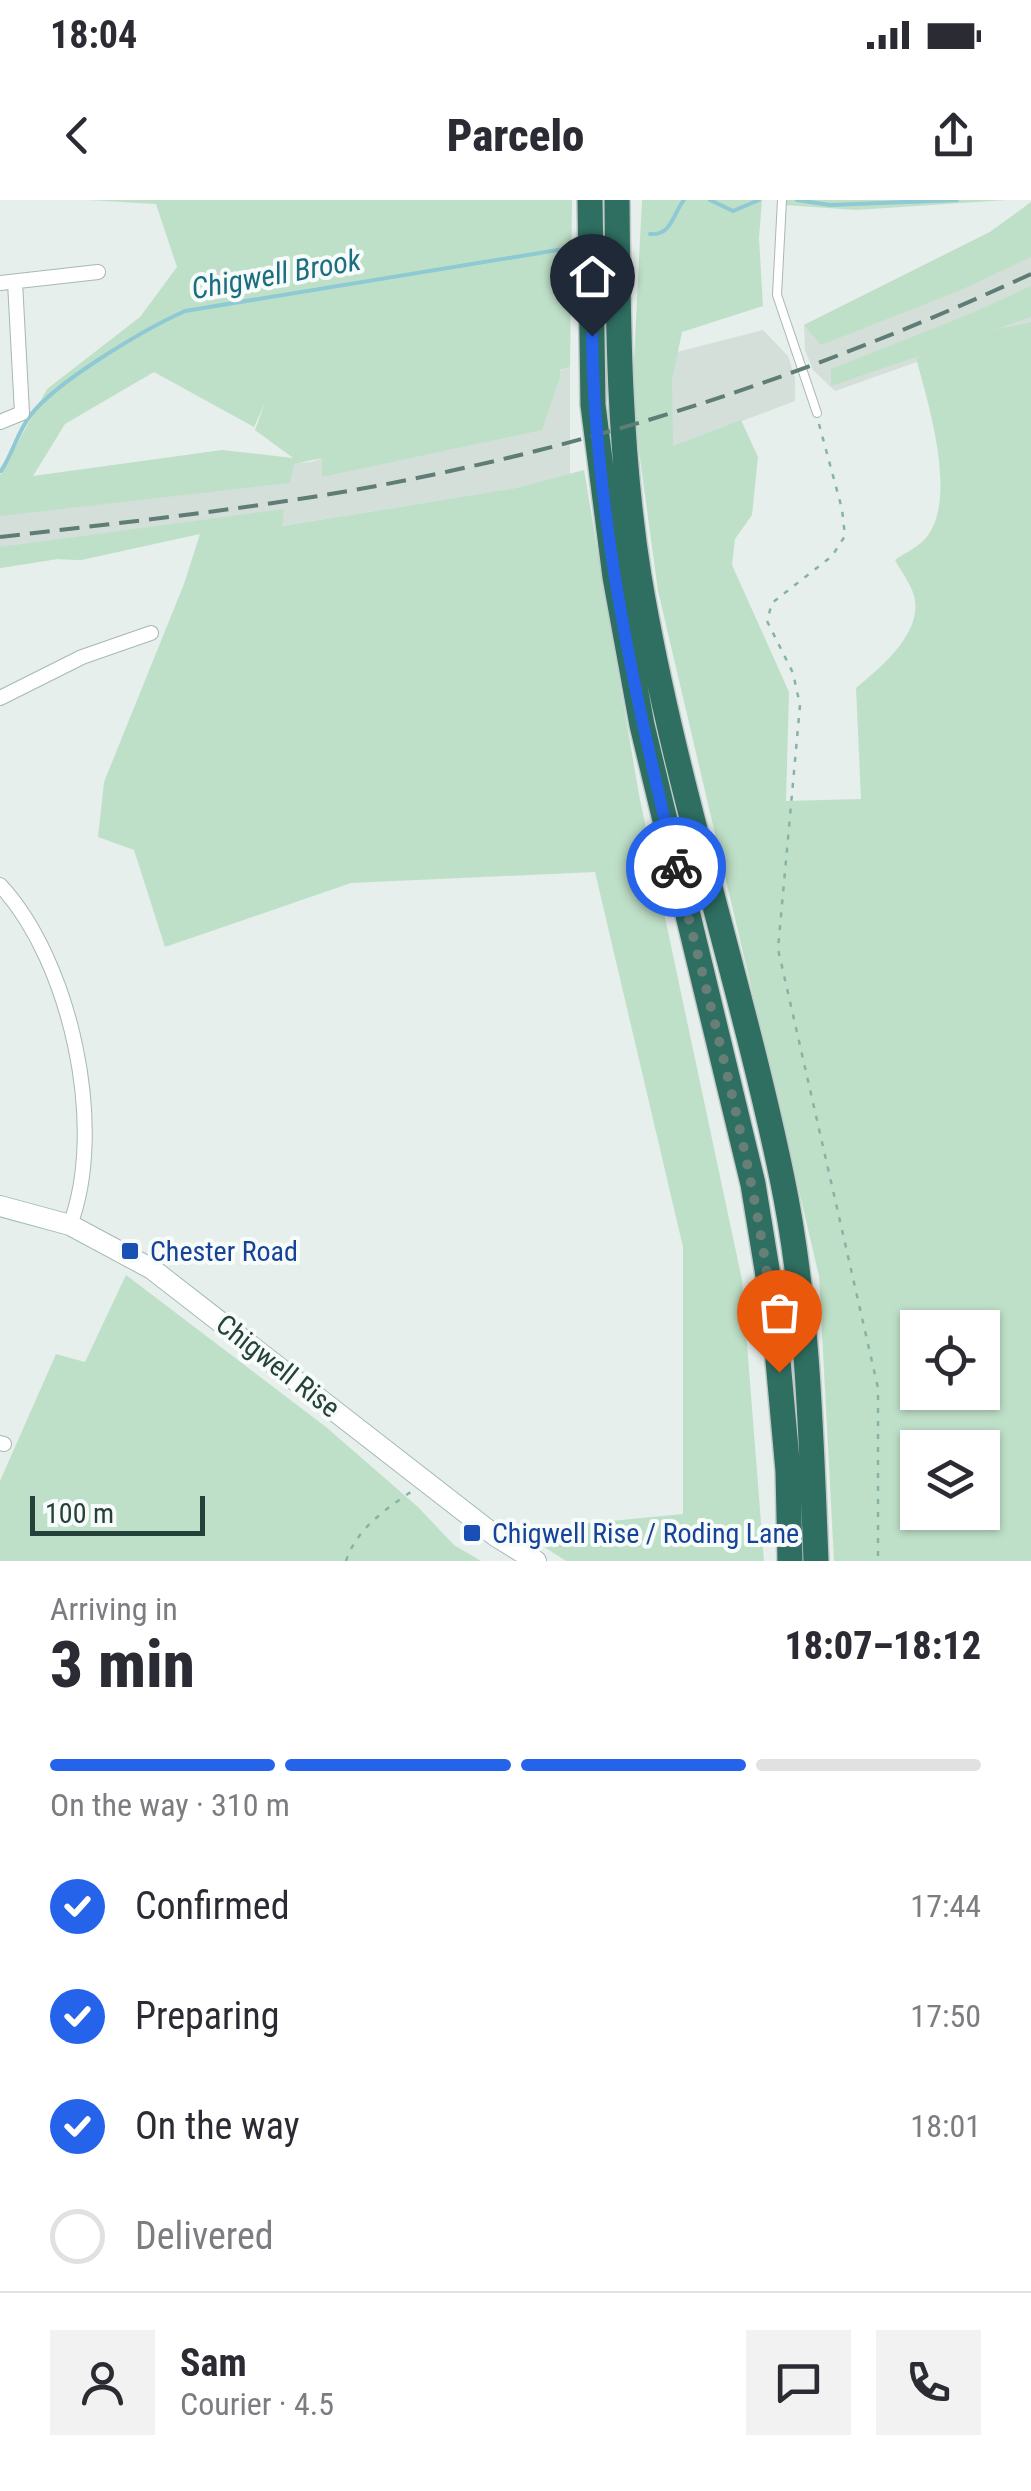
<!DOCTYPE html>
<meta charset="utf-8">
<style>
body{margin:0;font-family:"Roboto Condensed",sans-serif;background:#f2f2f3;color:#2b2b33;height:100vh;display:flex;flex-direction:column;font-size:38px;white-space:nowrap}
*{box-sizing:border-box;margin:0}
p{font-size:32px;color:#7c7c81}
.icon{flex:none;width:55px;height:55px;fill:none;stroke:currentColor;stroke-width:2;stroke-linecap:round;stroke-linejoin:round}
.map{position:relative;height:1361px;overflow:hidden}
.details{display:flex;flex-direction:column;background:#fff;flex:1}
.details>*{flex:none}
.buttons{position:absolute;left:900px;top:1110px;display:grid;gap:20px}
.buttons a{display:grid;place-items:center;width:100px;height:100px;border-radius:0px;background:#fff;box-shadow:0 2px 8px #0004;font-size:50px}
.scale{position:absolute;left:30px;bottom:25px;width:175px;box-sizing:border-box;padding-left:10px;border:5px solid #24423a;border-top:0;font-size:28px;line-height:35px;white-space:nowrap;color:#24423a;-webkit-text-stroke:8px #f7fbf9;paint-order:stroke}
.pin{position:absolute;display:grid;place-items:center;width:85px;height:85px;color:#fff;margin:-102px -42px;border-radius:50% 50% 50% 0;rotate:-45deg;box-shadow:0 0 10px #0007}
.pin .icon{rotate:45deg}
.courier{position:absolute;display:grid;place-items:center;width:100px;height:100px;margin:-50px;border:8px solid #2563eb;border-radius:50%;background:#fff;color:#222;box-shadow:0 2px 12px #0007}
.head em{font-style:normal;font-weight:800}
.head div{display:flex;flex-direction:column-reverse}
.head{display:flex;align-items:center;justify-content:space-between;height:170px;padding:0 50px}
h1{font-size:65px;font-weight:800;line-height:75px}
.bar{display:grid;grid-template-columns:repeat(4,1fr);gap:15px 10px;align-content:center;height:120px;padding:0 50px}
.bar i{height:12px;border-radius:8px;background:#e1e1e2}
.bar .current{background:#2563eb}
.bar p{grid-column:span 4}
.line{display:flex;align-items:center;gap:25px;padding:0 50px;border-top:2px solid #e1e1e2}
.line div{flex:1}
.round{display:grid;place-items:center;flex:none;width:105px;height:105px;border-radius:0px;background:#f2f2f3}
ol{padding:0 50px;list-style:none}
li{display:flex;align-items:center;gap:30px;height:110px}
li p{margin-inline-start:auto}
li .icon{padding:10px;border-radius:50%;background:#2563eb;color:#fff;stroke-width:4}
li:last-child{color:#7c7c81}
li i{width:55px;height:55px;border:5px solid #e1e1e2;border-radius:50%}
.status{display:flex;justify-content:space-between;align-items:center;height:70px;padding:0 50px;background:#fff;direction:ltr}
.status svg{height:28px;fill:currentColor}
header{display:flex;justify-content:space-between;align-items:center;height:130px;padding:0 50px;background:#fff;font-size:45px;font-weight:800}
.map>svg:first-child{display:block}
.built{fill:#d4dfda}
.green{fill:#bfe0c8;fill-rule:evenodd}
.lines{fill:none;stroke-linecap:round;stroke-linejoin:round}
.stream{stroke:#8ec9d4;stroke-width:4}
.lane-casing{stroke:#a8b8b2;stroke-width:10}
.street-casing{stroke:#a8b8b2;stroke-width:16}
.secondary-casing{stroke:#a4bbb3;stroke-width:22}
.highway-casing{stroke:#c2cac8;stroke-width:28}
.path{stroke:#86b3a5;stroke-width:2.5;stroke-dasharray:5 8;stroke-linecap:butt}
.lane{stroke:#fff;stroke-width:8}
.street{stroke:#fff;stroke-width:14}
.secondary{stroke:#fff;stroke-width:20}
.highway{stroke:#2f6f62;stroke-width:25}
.rail{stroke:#5f7d75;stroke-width:4;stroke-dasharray:20 10;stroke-linecap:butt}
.done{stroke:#687f78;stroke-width:10;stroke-dasharray:0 18}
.route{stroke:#2563eb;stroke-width:12}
.transit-dot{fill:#1a4fb4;stroke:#f7fbf9;stroke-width:4}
.labels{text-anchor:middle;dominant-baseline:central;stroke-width:8;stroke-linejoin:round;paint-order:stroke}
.transit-label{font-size:28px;fill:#164399;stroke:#f7fbf9;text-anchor:start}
.street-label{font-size:28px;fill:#24423a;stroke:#f7fbf9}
.water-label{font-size:30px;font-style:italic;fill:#1c6f80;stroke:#f7fbf9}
</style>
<div class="status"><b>18:04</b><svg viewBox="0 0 49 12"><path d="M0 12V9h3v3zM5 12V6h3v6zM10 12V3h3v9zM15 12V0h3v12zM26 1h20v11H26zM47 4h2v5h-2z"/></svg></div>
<header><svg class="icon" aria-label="back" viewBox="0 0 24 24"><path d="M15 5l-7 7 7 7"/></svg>Parcelo<svg class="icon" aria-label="share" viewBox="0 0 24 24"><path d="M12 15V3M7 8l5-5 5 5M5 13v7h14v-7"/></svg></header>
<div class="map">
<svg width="1031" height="1361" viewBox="0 0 1031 1361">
<rect width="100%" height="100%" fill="#e6efeb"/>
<path class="built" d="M1031,3V122L976,135L917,162L835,191L813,170L805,150L804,125L990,32Z
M763,130L788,156L795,178V201L673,247L642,161Z
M570,167V274L517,288L281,326L201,333L81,360L57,359L0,368V276L50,285L311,262Z"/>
<path class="green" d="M87,0H572L570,167L560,170V177L542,230L322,277V258L294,264L290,283L0,316V275L47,189L140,117L177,67L156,4ZM154,172L254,227L265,203L255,230L293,258L222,250L33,276L65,224Z
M642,0H762L759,38L763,106L682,132L672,180L673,246L741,220L758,257L752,315L735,339L732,365L789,492L786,601L861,599L856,488C880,468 924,432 914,396C911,384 901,371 895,360C903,354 914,349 922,342C961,306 928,203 916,158L931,152L831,186V169L972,113L1031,86V117L994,130L1031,122V1361H834L819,1076L658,391L632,200ZM918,1128H982V1192H918ZM918,1248H982V1312H918Z
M786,0H1007L856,10L785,5Z
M1031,2V57L961,90L821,145L804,125L990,32Z
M584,270L639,595L742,1080L764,1361H566L518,1330L683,1314V1047L595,672L351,683L165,747L134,650L98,637L104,582L184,384L200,334L81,360L57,359L0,368V347L284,309L282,326L516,288Z
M126,1075L326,1227L418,1307L454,1345L481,1361H0V1281L56,1154L85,1162Z"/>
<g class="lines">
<path class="stream" d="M710,0L733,11L759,0
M797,0L830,5L957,0
M650,34C672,36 673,13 684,0
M1,271C13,253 17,233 30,216C55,182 145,129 185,111L564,49"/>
<defs>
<path id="lane" d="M782,0L777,95L817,213"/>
<path id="street" d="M0,83L98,72
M0,222L22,213L15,82
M0,498L82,457L151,433
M0,685C71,761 107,928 70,1025
M0,1243L4,1244"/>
<path id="secondary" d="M0,1006L70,1025L152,1069L497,1337L536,1361"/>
<path id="highway" d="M590,0L593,205L615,377L642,525L753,984L773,1106L788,1271L790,1361
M617,0C618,126 619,251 639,376C673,580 740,776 782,978C808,1103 811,1233 816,1361"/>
</defs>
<use href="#lane" class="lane-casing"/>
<use href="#street" class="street-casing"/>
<use href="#secondary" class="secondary-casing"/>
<use href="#highway" class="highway-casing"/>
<path class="path" d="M819,224L842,309L845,336L832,356L772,403L767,421L793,473L800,505L778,749L878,1188V1361
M346,1361C357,1328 385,1310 412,1291"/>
<use href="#lane" class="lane"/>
<use href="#street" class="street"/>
<use href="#secondary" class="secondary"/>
<use href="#highway" class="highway"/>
<path class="rail" d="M0,337C151,319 302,304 450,271C651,228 845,160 1031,74"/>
</g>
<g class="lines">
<path class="done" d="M676,667C717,835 764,1000 779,1172"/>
<path class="route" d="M592,136C595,315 634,494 676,667"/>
</g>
<g class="transit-dot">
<rect x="120" y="1041" width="20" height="20" rx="5"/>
<rect x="462" y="1323" width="20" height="20" rx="5"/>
</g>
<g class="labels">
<g class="transit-label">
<text x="150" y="1051">Chester Road</text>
<text x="492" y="1333">Chigwell Rise / Roding Lane</text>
</g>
<g class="street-label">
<text transform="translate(278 1166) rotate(38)">Chigwell Rise</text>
</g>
<g class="water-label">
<text transform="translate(276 74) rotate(-10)">Chigwell Brook</text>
</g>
</g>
</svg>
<div class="buttons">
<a><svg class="icon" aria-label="locate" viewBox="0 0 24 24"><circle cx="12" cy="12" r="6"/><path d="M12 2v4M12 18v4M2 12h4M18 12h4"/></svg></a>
<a><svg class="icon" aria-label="layers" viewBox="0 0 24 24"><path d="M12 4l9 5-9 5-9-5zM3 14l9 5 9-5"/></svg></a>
</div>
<div class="scale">100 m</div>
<div class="pin" style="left:779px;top:1172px;background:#ea580c"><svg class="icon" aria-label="bag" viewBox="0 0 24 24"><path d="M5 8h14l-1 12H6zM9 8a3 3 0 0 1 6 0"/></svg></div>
<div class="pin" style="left:592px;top:136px;background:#1f2937"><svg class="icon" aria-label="home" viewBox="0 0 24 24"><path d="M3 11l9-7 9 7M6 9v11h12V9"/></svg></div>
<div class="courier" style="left:676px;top:667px"><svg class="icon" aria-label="bike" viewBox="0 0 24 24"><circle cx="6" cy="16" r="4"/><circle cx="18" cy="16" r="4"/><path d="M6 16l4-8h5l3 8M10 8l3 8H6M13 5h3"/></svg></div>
</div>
<section class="details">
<div class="head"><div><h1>3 min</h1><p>Arriving in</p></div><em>18:07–18:12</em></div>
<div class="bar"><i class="current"></i><i class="current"></i><i class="current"></i><i></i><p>On the way · 310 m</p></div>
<ol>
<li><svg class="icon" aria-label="check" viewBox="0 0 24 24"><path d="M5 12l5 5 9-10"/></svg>Confirmed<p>17:44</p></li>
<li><svg class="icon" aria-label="check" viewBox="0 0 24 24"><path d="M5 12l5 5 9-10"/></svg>Preparing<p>17:50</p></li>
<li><svg class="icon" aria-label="check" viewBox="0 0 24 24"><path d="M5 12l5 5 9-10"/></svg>On the way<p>18:01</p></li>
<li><i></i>Delivered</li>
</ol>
<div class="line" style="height:180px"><a class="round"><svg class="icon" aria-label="person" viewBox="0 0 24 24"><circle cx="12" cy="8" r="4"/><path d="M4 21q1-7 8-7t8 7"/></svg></a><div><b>Sam</b><p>Courier · 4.5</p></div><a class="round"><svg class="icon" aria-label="chat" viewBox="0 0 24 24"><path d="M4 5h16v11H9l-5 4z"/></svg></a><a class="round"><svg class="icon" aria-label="phone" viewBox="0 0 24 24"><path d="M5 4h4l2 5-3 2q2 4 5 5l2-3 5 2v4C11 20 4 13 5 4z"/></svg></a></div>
</section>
